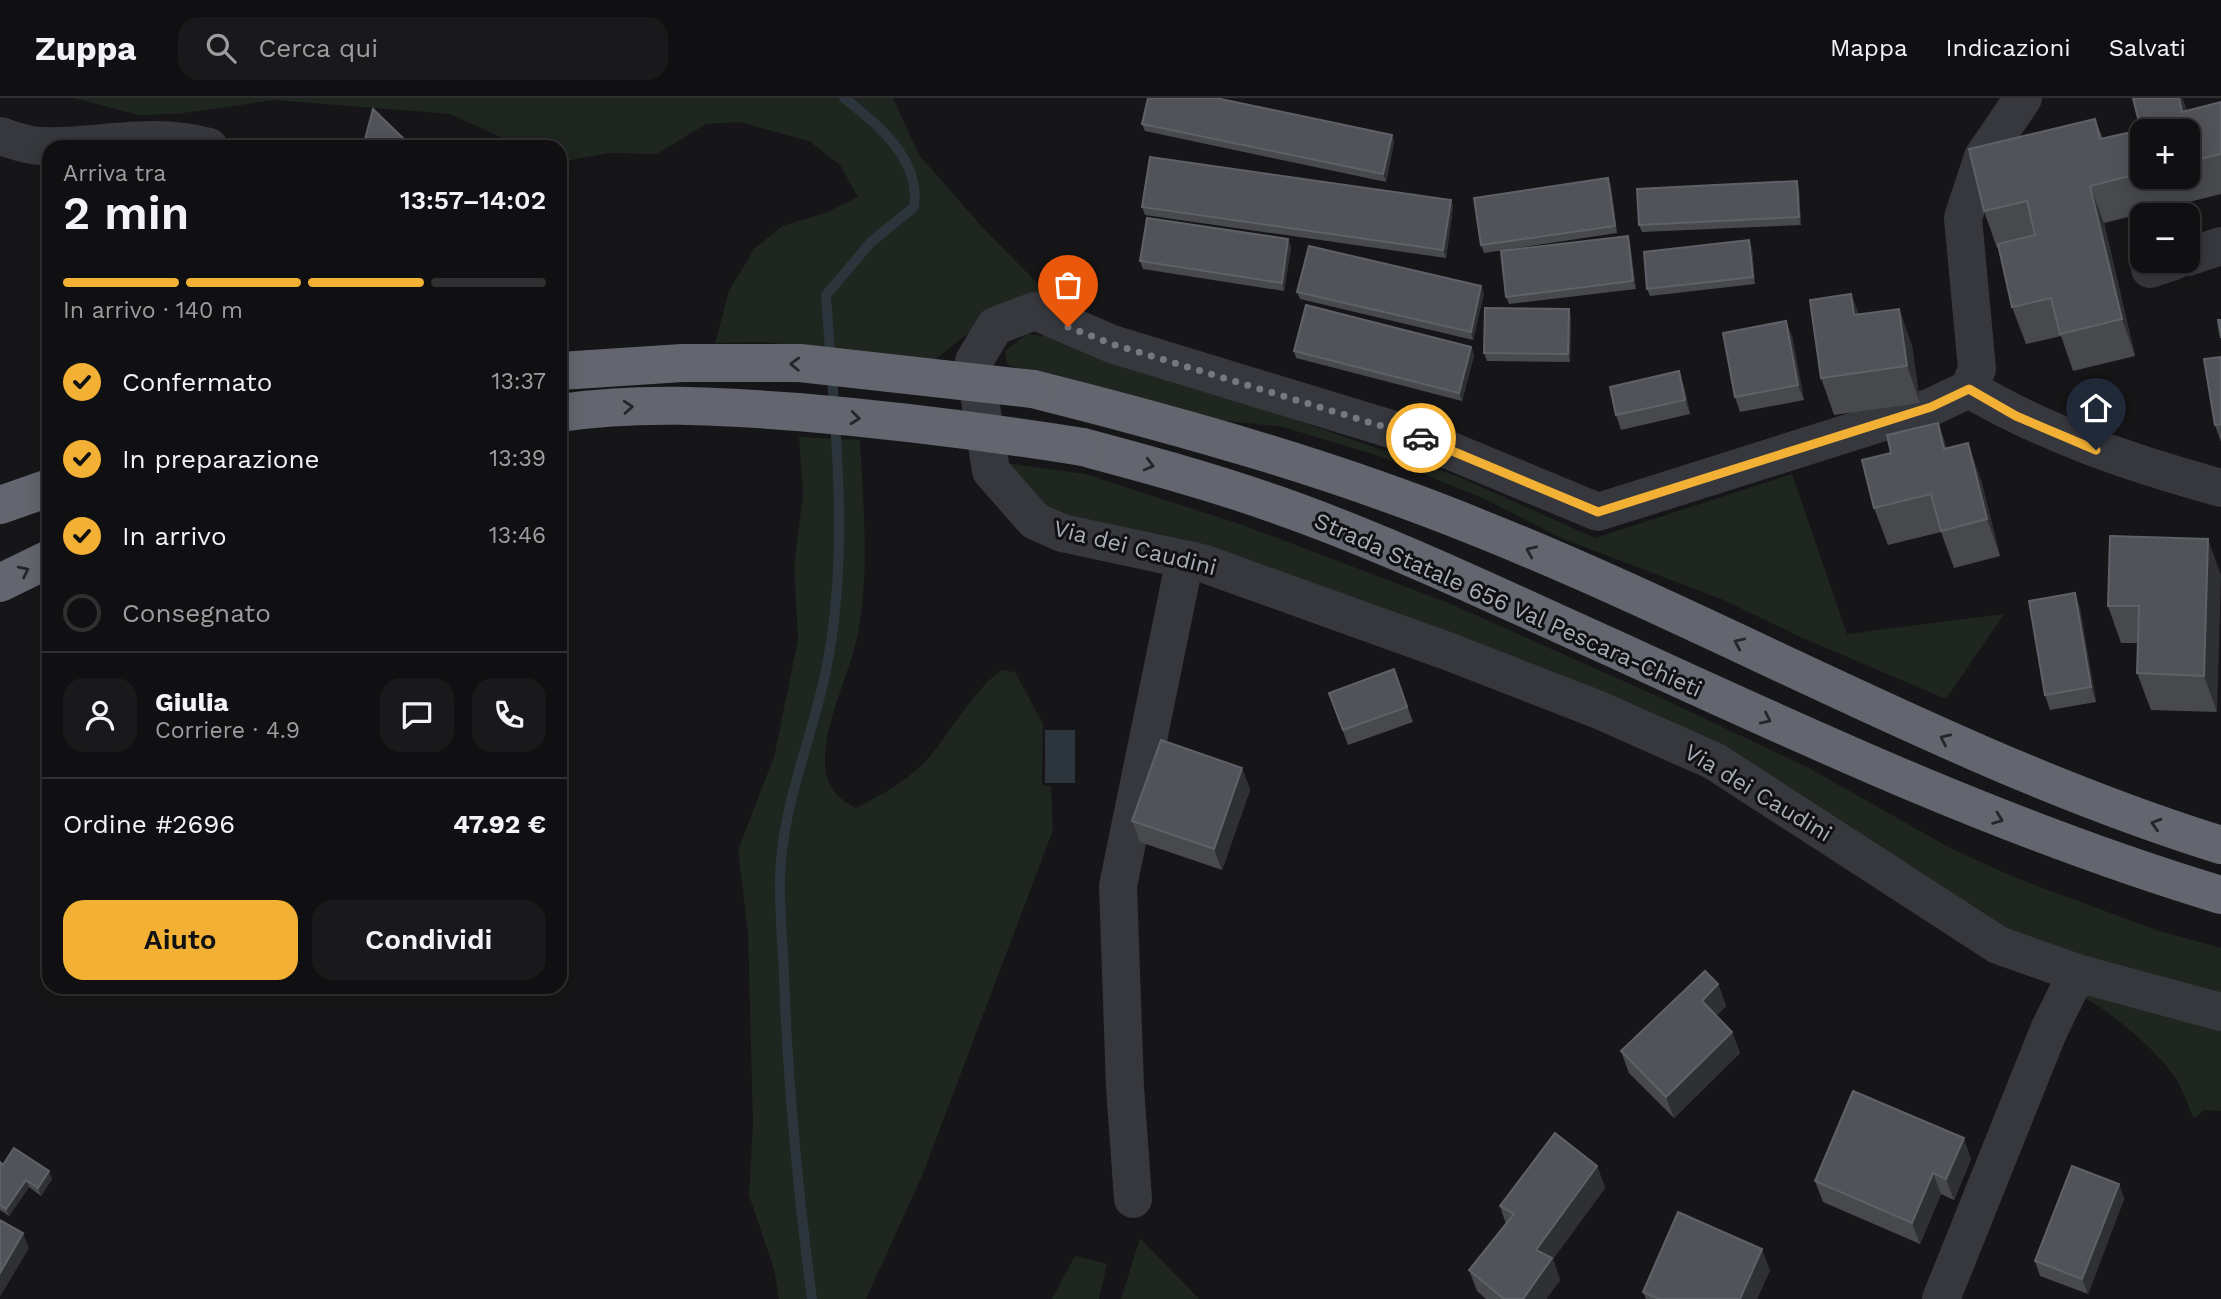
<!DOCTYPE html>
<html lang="it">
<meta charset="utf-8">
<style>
body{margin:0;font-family:"Work Sans",sans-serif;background:#19191b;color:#f1f3f6;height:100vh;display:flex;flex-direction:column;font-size:26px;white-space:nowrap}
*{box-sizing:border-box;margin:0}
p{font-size:23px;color:#9c9d9f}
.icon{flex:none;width:38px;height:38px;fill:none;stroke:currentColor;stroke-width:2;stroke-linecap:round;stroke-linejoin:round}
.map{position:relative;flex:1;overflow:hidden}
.panel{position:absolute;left:42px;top:42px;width:525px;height:854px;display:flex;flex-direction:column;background:#101012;border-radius:21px;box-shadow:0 4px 18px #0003,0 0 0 2px #303032}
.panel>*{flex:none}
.buttons{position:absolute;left:2130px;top:21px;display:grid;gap:14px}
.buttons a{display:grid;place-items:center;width:70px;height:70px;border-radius:14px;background:#101012;box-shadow:0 4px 18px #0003,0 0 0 2px #303032;font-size:35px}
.pin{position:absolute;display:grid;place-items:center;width:60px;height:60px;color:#fff;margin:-72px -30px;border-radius:50% 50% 50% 0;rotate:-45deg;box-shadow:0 0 7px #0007}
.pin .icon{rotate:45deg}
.courier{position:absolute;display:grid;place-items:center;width:70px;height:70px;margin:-35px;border:5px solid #f2b134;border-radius:50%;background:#fff;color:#222;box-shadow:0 2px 9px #0007}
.overview em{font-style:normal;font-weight:600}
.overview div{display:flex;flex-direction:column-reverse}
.overview{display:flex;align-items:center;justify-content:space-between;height:119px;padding:0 21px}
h1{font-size:46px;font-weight:600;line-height:52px}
.bar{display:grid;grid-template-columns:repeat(4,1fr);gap:10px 7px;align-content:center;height:84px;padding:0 21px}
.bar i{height:9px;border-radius:5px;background:#303032}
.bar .on{background:#f2b134}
.bar p{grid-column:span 4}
.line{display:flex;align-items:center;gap:18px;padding:0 21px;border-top:2px solid #303032}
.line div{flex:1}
.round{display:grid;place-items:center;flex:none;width:74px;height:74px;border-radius:21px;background:#19191b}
ol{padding:0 21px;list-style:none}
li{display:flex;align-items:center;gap:21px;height:77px}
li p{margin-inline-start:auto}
li .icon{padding:7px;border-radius:50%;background:#f2b134;color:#111;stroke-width:4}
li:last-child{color:#9c9d9f}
li i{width:38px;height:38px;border:4px solid #303032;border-radius:50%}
.action{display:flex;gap:14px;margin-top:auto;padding:14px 21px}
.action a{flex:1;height:80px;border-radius:21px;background:#f2b134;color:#111;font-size:28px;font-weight:600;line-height:80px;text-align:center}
.action a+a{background:#19191b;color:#f1f3f6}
header{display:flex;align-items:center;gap:42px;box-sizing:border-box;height:98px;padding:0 35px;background:#101012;border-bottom:2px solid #303032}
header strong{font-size:33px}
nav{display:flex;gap:38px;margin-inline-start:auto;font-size:24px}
.search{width:490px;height:63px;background:#19191b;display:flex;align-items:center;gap:18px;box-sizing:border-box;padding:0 24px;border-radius:21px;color:#9c9d9f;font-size:26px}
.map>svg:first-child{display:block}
.green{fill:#1e261f}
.water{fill:#2c353c}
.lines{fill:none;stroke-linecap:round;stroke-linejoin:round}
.stream{stroke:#2c353c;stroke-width:10}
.minor{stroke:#37383d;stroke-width:38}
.highway{stroke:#63666e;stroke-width:38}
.highway-bridge{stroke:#63666e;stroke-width:38}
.wall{fill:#47494d;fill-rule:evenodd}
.shaded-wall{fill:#2f3033}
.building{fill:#525359;stroke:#5f6168;stroke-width:2}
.oneway{stroke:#26262a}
.done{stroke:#757880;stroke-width:7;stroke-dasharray:0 12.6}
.route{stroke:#f2b134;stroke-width:9}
.labels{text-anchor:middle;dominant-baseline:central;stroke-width:6;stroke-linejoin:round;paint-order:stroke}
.street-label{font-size:23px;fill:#a8adb8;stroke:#111113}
</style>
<header>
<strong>Zuppa</strong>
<div class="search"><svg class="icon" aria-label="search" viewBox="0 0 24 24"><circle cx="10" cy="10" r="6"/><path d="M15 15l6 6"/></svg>Cerca qui</div>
<nav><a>Mappa</a><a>Indicazioni</a><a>Salvati</a></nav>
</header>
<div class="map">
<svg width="2221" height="1201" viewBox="0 0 2221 1201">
<rect width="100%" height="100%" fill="#161618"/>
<path class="green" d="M73,0H893L919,57L985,132L1056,204L977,228L935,262L764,244L715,245L729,193L754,151L782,128L825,115L858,99L840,67L809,43L739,24L706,26L657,56L609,55L560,64V49H522L450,16L275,2L177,16L139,17Z
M1027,236L1062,240L1459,379L1595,440L1792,376L1847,536L2004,516L1946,601L1798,538L1726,503L1561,440L1487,402L1379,358L1283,329L1218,322L1007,267L1005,253Z
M799,339L860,342C863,406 870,472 858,535C850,577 824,622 825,665C826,688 836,700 856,710C884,696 912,680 932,656C955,627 972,595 1001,572L1015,574L1043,626L1042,687L1051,688L1053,732L922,1078L866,1201H779L774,1171L749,1097L753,1025L748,834L738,752L774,659L798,542L794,468L803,397Z
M976,361L1085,376L1240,426L1451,506L1659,599L1809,670L1950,750L2016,780L2159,833L2221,850V911L2040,854L1772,685L1035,423Z
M2086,883L2221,919V1013L2204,1012L2194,1020C2187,1006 2182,988 2172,975C2153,949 2108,911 2079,897Z
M1140,1140L1199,1201H1121Z
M1075,1158L1107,1166L1099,1201H1052Z"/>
<path class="water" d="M1045,632H1075V685H1045Z"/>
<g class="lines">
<path class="stream" d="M812,1201C798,1094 788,987 784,879C783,846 779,812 780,779C782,707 812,641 826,572C851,452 834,318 826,197L871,144L914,109C921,62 878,26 844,0"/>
<path class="minor" d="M0,38C13,42 28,48 42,48C101,50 147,33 209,49
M2188,159L2221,148
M2150,171L2174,163
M1969,291L1931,309L1598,414L1417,339L1112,246L1035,213L995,228L974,263L991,373L1035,423L1062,435L1202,465L1450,554L1599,612L1714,663L1998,847L2077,875L2221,914
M1969,291L1977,271L1963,120L1983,59L2023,0
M1969,291C2050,338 2131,365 2221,390
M1133,1101L1125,989L1118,788L1185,461
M1941,1201L2049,932L2077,875"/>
<path class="highway" d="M1033,291C1184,329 1334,371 1479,430C1729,530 1964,667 2221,747
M1083,349C1146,366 1210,383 1272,405C1390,446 1503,501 1617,552C1815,643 2012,734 2221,797
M0,407L49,390
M0,485L49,461"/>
<path class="highway-bridge" d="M560,273L682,265H800L1033,291
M560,315C639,303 719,308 798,314C894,322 988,334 1083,349"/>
</g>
<path class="wall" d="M2133,0H2182L2187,12L2221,4V96L2104,125L2135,258L2073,273L2061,238L2026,246L2012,209L1998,149L1997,150L1984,113L2095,21L2103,41L2141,32ZM2142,33H2188V79H2142Z
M1142,26L1392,37L1394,44L1386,84L1145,33Z
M1611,88L1617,135L1484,155L1481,147Z
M1799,91L1801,127L1642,134L1639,127Z
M1451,102L1453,109L1446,160L1145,117L1142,109Z
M1288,141L1291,149L1284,193L1143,171L1140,163Z
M1630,146L1636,191L1509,206L1506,199Z
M1752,150L1755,186L1650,198L1647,191Z
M1297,194L1484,195L1473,242L1300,201Z
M1851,196L1859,217L1899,211L1912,248L1920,305L1834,317L1821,280Z
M1571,218L1570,264L1487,263L1484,255Z
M1792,238L1804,302L1740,314L1735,299Z
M1471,249L1474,257L1462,303L1296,260L1294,253Z
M2221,259V344L2215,327Z
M1684,288L1690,316L1621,332L1616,317Z
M1938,325L1947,350L1981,382L2000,458L1954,470L1941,434L1888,447L1874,410L1891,355Z
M2208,441L2217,614L2151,612L2137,575L2138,545H2121L2108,508Z
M2080,510L2096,604L2050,612L2045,597Z
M1394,571L1413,624L1348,647L1329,595Z
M1242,670L1250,692L1222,772L1140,744L1132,723Z
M1718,886L1726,908L1716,918L1732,934L1740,955L1674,1020L1629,975L1621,953Z
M1971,1061L1954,1102L1941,1096L1920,1146L1823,1104L1815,1083Z
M0,1064L3,1067L52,1081L41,1098L29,1089L9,1118L0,1112Z
M1597,1068L1605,1090L1553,1161L1560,1182L1546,1201H1486L1477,1193L1469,1172L1506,1126L1500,1108Z
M2119,1086L2124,1101L2088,1196L2040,1178L2035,1163Z
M1770,1172L1757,1201H1646L1643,1194Z"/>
<path class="shaded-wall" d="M2179,0H2182L2187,13L2182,14Z
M1392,37L1394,44L1386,84L1383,76Z
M1608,80L1611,88L1617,135L1615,128Z
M1797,83L1799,91L1801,127L1799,119Z
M2090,88L2104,125L2135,258L2122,221Z
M1451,102L1453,109L1446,160L1443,152Z
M1628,138L1630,146L1636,191L1633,183Z
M1288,141L1291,149L1284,193L1282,185Z
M1749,142L1752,150L1755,186L1753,179Z
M1481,188L1484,195L1473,242L1471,234Z
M1851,196L1864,232L1854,217Z
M1569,211L1571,218L1570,264L1568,256Z
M1899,211L1912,248L1920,305L1907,268Z
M1786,223L1792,238L1804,302L1798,287Z
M1471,249L1474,257L1462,303L1459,295Z
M1679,273L1684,288L1690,316L1685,302Z
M1938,325L1951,361L1944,351Z
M1968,345L1981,382L2000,458L1987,421Z
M2208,441L2221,477L2217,614L2204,578Z
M2075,495L2080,510L2096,604L2091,589Z
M1242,670L1250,692L1222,772L1214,751Z
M1718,886L1726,908L1710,924L1702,903Z
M1732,934L1740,955L1674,1020L1666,999Z
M1964,1040L1971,1061L1954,1102L1946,1081Z
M1597,1068L1605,1090L1553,1161L1560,1182L1546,1201H1523L1536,1152Z
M49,1073L52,1081L41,1098L38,1090Z
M1933,1075L1941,1096L1920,1146L1912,1125Z
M26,1082L29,1089L9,1118L6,1111Z
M2119,1086L2124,1101L2088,1196L2082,1181Z
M23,1135L29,1150L0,1199V1175Z
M1762,1151L1770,1172L1757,1201H1740Z"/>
<path class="building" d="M1148,0H1216L1392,37L1383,76L1142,26Z
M2133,0H2179L2182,14L2221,4V56L2188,64V33H2142V75L2090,88L2122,221L2060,236L2051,200L2012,209L1998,146L2035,137L2027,103L1984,113L1969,51L2095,21L2100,41L2141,32Z
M373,11L407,44L418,49H363Z
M1150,59L1451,102L1443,152L1142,109Z
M1608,80L1615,128L1481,147L1474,100Z
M1797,83L1799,119L1639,127L1637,91Z
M1147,120L1288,141L1282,185L1140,163Z
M1628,138L1633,183L1506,199L1501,153Z
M1749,142L1753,179L1647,191L1644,154Z
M1309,148L1481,188L1471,234L1297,194Z
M1851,196L1854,217L1899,211L1907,268L1821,280L1810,202Z
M1306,207L1471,249L1459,295L1294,253Z
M1485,210L1569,211L1568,256L1484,255Z
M2218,222H2221V240Z
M1786,223L1798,287L1735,299L1723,235Z
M2221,259V326L2215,327L2204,261Z
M1679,273L1685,302L1616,317L1610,289Z
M1938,325L1944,351L1968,345L1987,421L1941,433L1931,396L1874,410L1862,362L1891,355L1887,337Z
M2110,438L2208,441L2204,578L2137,575L2139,508H2108Z
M2075,495L2091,589L2045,597L2029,503Z
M1394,571L1407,609L1343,632L1329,595Z
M1161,642L1242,670L1214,751L1132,723Z
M1705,873L1718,886L1702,903L1732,934L1666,999L1621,953Z
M1853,993L1964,1040L1946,1081L1933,1075L1912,1125L1815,1083Z
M1555,1035L1597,1068L1536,1152L1552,1160L1523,1201H1504L1469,1172L1514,1116L1500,1108Z
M14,1050L49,1073L38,1090L26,1082L6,1111L0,1107V1064L3,1067Z
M2072,1068L2119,1086L2082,1181L2035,1163Z
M1678,1114L1762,1151L1740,1201H1659L1643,1194Z
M0,1122L23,1135L0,1175Z"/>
<defs><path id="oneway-chevron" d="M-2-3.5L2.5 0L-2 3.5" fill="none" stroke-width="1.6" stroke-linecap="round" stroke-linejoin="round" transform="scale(1.75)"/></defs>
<g class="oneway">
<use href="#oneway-chevron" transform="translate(795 266) rotate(-178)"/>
<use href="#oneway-chevron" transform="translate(628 309) rotate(-4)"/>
<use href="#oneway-chevron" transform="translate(855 320) rotate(6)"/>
<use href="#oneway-chevron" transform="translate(1149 367) rotate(15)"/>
<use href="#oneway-chevron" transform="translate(1531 453) rotate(-156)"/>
<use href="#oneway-chevron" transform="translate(24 473) rotate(-26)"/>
<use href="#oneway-chevron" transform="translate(1739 545) rotate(-156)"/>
<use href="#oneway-chevron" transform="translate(1766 621) rotate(25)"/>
<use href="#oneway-chevron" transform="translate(1945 641) rotate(-155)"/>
<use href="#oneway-chevron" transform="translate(1998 721) rotate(21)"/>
<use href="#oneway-chevron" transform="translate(2156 726) rotate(-163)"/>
</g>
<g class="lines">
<path class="done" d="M1068,229L1112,246L1421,340"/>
<path class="route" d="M1421,340L1598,414L1931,309L1969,291L2016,318L2096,352"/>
</g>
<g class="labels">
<g class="street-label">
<text transform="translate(1135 450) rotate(14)">Via dei Caudini</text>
<text transform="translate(1508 507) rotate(24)">Strada Statale 656 Val Pescara-Chieti</text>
<text transform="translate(1758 695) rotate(31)">Via dei Caudini</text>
</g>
</g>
</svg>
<div class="buttons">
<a>+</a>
<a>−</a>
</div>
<div class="pin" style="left:1068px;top:229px;background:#ea580c"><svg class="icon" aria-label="bag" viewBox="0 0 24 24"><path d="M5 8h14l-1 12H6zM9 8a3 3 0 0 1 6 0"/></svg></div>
<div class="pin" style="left:2096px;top:352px;background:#1f2937"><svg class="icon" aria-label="home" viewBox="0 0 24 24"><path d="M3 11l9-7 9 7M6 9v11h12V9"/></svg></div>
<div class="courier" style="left:1421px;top:340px"><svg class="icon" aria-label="car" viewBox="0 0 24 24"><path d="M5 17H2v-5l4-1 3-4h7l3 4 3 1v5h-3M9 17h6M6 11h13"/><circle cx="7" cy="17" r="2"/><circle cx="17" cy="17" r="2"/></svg></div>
<section class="panel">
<div class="overview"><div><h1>2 min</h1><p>Arriva tra</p></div><em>13:57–14:02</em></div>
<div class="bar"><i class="on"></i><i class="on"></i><i class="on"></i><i></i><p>In arrivo · 140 m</p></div>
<ol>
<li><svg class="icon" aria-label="check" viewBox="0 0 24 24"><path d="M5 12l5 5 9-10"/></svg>Confermato<p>13:37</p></li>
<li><svg class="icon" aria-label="check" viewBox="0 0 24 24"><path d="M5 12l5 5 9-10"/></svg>In preparazione<p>13:39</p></li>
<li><svg class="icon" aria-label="check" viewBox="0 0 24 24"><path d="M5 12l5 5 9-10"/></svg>In arrivo<p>13:46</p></li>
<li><i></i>Consegnato</li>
</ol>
<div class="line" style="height:126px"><a class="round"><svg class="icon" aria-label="person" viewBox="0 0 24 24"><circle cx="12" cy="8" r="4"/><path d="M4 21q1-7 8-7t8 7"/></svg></a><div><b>Giulia</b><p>Corriere · 4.9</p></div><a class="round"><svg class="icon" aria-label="chat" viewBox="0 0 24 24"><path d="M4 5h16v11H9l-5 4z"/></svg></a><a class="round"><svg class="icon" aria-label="phone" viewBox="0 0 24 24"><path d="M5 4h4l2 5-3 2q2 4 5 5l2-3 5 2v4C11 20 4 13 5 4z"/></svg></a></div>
<div class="line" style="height:91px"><div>Ordine #2696</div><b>47.92 €</b></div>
<div class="action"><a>Aiuto</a><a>Condividi</a></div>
</section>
</div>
